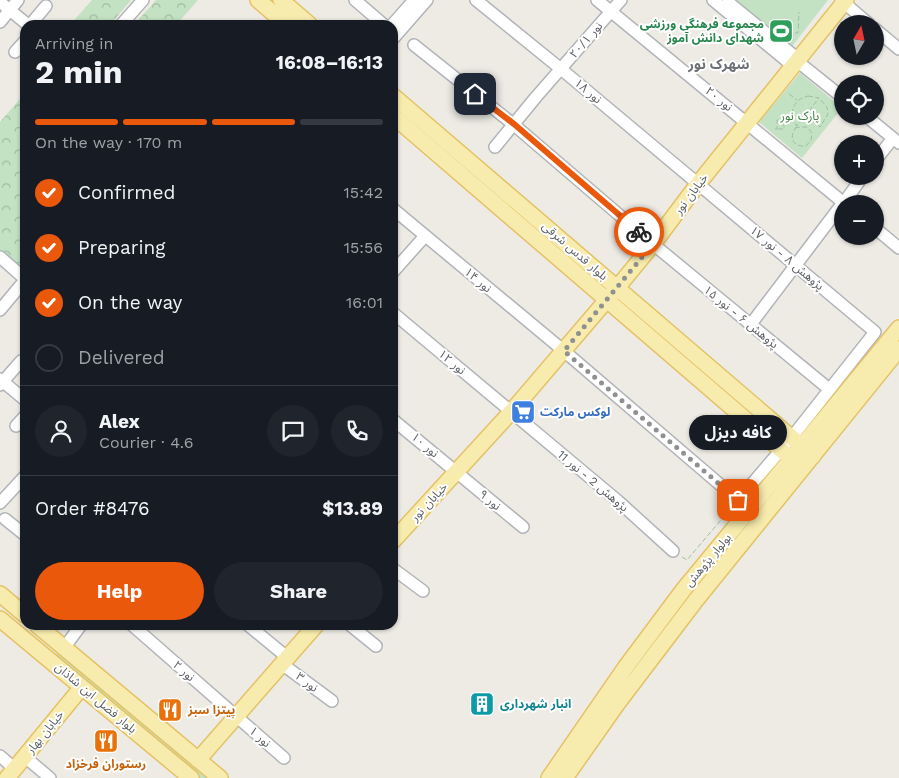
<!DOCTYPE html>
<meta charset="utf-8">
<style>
body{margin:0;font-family:"Work Sans","Noto Sans Arabic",sans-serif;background:#20242c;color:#f1f3f6;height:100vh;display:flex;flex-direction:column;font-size:19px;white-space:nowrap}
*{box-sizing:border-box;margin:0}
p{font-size:16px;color:#9ea1a6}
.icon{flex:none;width:28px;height:28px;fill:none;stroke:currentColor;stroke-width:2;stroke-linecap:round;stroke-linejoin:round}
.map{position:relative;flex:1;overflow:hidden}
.drawer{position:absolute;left:20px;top:20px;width:378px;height:610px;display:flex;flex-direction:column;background:#171b24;border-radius:15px;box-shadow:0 1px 4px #0004}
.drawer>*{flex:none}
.needle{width:32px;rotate:9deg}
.fabs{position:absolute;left:834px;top:15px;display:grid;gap:10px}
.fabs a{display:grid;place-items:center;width:50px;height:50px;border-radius:50%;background:#171b24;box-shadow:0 1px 4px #0004;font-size:25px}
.pin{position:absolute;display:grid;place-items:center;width:42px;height:42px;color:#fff;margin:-21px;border-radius:10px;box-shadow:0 2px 8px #0006}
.courier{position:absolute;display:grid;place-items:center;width:50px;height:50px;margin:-25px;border:4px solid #ea580c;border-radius:50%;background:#fff;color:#222;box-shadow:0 1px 6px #0007}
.bubble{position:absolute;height:35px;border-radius:18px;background:#171b24;box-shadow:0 1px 4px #0004;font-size:16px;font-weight:700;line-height:35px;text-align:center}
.summary em{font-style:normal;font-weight:700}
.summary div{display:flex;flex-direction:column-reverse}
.summary{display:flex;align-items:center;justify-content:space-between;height:85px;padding:0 15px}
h1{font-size:32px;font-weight:700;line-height:38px}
.bar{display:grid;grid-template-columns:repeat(4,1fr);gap:8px 5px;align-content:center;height:60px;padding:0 15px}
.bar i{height:6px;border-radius:4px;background:#363941}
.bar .current{background:#ea580c}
.bar p{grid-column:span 4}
.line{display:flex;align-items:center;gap:12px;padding:0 15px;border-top:1px solid #363941}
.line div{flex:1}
.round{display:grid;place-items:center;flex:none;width:52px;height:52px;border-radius:26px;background:#20242c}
ol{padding:0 15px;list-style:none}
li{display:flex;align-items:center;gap:15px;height:55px}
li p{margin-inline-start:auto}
li .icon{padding:5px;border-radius:50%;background:#ea580c;color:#fff;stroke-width:4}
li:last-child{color:#9ea1a6}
li i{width:28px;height:28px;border:2px solid #363941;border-radius:50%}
.cta{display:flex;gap:10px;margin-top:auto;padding:10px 15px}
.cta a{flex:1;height:58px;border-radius:30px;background:#ea580c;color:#fff;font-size:20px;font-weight:700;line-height:58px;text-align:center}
.cta a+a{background:#20242c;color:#f1f3f6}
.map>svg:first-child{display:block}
.green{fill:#c2e2c3}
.forest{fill:url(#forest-crowns)}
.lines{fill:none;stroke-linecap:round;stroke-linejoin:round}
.minor-casing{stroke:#b1b4b8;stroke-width:14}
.major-casing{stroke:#e4c265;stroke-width:18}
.path{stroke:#9bc0a6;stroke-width:1;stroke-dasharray:5 2.5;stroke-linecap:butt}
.minor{stroke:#fff;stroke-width:11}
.major{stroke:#f7ecae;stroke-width:15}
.done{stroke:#8f9090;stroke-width:5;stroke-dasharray:0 9}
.route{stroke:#ea580c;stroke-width:6}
.labels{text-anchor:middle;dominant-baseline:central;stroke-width:4;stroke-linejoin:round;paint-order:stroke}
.leisure-label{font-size:12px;font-weight:bold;fill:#27864d;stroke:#fff;text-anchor:end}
.street-label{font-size:12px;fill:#5c5f63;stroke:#fff}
.park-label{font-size:12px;fill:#3d8140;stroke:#fff}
.shop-label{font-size:12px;font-weight:bold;fill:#366cbe;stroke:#fff;text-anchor:start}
.culture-label{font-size:12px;font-weight:bold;fill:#0d838f;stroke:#fff;text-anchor:start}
.food-label{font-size:12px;font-weight:bold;fill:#c56008;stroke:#fff;text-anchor:start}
.neighbourhood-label{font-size:14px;font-weight:bold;fill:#6d7175;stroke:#fff}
</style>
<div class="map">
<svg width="899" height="778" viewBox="0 0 899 778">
<defs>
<pattern id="forest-crowns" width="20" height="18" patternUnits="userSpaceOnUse" patternTransform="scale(1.25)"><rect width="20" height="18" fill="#c2e2c3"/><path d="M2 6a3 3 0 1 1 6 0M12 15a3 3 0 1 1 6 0" fill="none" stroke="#a1baa2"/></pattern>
</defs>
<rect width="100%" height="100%" fill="#edebe4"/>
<path class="green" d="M720,0H828L786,54Z
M800,73L842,108L802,158L759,122Z
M40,643H42L53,652L63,657L209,778H200L40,644Z"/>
<path class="forest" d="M92,0H131L110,25H70Z
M156,0H198L176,25H134Z
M25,93V272L0,254V122Z"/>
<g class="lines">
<defs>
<path id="minor" d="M355,0L384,25
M597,0L845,204
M713,0L793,66
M841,0L869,24
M0,2L28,25
M728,2L798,59
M0,22L18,0
M30,25L46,6
M121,25L143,0
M392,25L414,0
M875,29L899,49
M392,40L427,0
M414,45L513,124L653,244L829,389
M15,52L25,41
M797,61L842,97
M866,116L899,143
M495,147L536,97L621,0
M875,161L893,138
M843,204L863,176
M392,208L564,351L738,500L792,437L875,332L561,69L476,0
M875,228L899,248
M0,257L25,279
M392,273L425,236
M0,310L25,280
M392,312L618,501L673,551
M751,324L842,204
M0,379L25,400
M0,385L21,361
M392,419L523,527
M16,426L25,416
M0,503L25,476
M5,519L25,535
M392,568L423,591
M132,625L284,758
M248,625L288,658
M350,625L376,646
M64,648L81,625
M282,664L332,701
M0,756L15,769
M25,757L50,778"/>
<path id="major" d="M258,0L287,25
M281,0L310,25
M392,95L813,456
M392,115L800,466
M392,542L511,412L617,288L653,244L698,184L846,0
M0,594L25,615
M0,619L191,778
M37,625L220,778
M198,760L316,625
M7,778L82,687
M549,778L625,668L684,589L899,328
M565,778L617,704L696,600L899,349"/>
</defs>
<use href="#minor" class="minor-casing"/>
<use href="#major" class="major-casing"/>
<path class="path" d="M790,38L794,33H798L799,12
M789,94L797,100
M808,96L819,98L797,126C787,113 794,99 808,96Z
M806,115L820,127L828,114L827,107L820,99
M795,128L800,127H807L812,133L811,140L806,146C792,147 788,137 797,126
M775,129H777V120H792
M778,129H784V121
M682,557L687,560L732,507"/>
<use href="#minor" class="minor"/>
<use href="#major" class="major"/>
</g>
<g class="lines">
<path class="done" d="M639,232L653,244L564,351L738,500"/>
<path class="route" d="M475,94L514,124L639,232"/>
</g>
<defs>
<symbol id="stadium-square" viewBox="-11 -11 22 22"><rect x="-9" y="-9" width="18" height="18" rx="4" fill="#2e9e5b" stroke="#fff"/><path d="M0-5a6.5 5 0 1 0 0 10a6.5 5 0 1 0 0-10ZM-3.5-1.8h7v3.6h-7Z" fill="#fff"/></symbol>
<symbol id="supermarket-square" viewBox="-11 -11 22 22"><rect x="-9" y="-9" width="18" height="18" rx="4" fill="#3f7fe0" stroke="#fff"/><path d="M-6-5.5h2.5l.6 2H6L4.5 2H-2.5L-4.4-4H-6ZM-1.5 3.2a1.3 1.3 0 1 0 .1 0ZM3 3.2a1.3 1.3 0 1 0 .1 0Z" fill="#fff"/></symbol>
<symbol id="building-square" viewBox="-11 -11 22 22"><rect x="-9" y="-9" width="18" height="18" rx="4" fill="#0f9aa8" stroke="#fff"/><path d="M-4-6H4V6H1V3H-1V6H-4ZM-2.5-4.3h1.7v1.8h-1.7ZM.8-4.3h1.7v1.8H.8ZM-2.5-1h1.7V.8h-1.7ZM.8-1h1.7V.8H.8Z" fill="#fff"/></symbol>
<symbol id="restaurant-square" viewBox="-11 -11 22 22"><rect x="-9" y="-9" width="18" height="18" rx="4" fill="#e8710a" stroke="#fff"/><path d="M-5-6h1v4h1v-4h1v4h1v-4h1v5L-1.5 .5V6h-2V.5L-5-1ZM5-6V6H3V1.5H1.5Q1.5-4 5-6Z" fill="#fff"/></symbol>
</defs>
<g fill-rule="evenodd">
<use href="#stadium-square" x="767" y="17" width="28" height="28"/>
<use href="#supermarket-square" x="509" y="398" width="28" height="28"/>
<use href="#building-square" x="468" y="690" width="28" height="28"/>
<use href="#restaurant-square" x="156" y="696" width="28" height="28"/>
<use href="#restaurant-square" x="92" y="727" width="28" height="28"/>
</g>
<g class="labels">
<g class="leisure-label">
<text x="764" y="24">مجموعه فرهنگی ورزشی<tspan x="764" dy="14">شهدای دانش آموز</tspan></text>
</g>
<g class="street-label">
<text transform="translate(586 40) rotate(-49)">نور ۲۰/۱</text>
<text transform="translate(588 91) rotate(40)">نور ۱۸</text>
<text transform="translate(719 99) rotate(39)">نور ۲۰</text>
<text transform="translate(691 194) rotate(-53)">خیابان نور</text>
<text transform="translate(575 251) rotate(41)">بلوار قدس شرقی</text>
<text transform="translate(787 258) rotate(40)">پژوهش ۸ - نور ۱۷</text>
<text transform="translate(478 280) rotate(40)">نور ۱۴</text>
<text transform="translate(741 317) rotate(39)">پژوهش ۶ - نور ۱۵</text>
<text transform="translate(452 362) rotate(40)">نور ۱۲</text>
<text transform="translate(425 445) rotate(40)">نور ۱۰</text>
<text transform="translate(593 481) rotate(40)">پژوهش 2 - نور 11</text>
<text transform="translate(490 500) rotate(40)">نور ۹</text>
<text transform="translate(429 502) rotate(-47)">خیابان نور</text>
<text transform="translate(708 560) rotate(-50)">بولوار پژوهش</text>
<text transform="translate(184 671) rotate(41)">نور ۲</text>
<text transform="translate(307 682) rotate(37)">نور ۳</text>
<text transform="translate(96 698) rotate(40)">بلوار فضل ابن شاذان</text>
<text transform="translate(45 732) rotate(-51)">خیابان بهار</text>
<text transform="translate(260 737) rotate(41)">نور ۱</text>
</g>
<g class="park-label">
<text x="800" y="116">پارک نور</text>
</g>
<g class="shop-label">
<text x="540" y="412">لوکس مارکت</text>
</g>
<g class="culture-label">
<text x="500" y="704">انبار شهرداری</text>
</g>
<g class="food-label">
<text x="188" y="710">پیتزا سبز</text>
<text x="106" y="764" text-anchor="middle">رستوران فرخزاد</text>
</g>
<g class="neighbourhood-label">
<text x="719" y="64">شهرک نور</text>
</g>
</g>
</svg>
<div class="fabs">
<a><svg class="needle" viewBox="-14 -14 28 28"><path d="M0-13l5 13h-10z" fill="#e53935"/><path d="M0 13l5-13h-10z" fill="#9ea1a6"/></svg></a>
<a><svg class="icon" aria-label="locate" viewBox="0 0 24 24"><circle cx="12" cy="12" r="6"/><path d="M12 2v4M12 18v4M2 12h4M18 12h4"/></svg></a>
<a>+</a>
<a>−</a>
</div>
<div class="pin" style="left:738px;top:500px;background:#ea580c"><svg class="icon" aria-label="bag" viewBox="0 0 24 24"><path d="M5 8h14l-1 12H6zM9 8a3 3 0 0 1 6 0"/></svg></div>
<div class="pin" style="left:475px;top:94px;background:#1f2937"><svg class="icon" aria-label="home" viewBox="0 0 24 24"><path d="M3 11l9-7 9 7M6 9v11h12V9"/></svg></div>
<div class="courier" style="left:639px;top:232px"><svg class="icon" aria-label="bike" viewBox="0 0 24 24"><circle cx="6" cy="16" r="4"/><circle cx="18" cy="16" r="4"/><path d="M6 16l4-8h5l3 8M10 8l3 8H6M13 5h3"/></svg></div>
<div class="bubble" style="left:689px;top:415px;width:98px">کافه دیزل</div>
<section class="drawer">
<div class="summary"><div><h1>2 min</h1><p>Arriving in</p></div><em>16:08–16:13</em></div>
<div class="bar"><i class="current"></i><i class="current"></i><i class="current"></i><i></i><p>On the way · 170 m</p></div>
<ol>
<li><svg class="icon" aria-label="check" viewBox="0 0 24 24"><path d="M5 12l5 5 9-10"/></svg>Confirmed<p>15:42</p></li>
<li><svg class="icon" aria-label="check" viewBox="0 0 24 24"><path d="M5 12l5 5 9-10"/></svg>Preparing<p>15:56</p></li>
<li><svg class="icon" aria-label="check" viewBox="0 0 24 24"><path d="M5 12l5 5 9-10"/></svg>On the way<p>16:01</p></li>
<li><i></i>Delivered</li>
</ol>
<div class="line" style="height:90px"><a class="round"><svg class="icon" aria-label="person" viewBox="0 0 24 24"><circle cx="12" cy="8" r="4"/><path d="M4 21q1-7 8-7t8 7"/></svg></a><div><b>Alex</b><p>Courier · 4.6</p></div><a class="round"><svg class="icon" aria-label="chat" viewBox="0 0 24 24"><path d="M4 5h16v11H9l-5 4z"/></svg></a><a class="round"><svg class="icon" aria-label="phone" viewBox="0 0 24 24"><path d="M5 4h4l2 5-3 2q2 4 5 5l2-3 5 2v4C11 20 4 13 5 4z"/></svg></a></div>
<div class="line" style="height:65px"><div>Order #8476</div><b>$13.89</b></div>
<div class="cta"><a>Help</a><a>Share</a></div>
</section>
</div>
